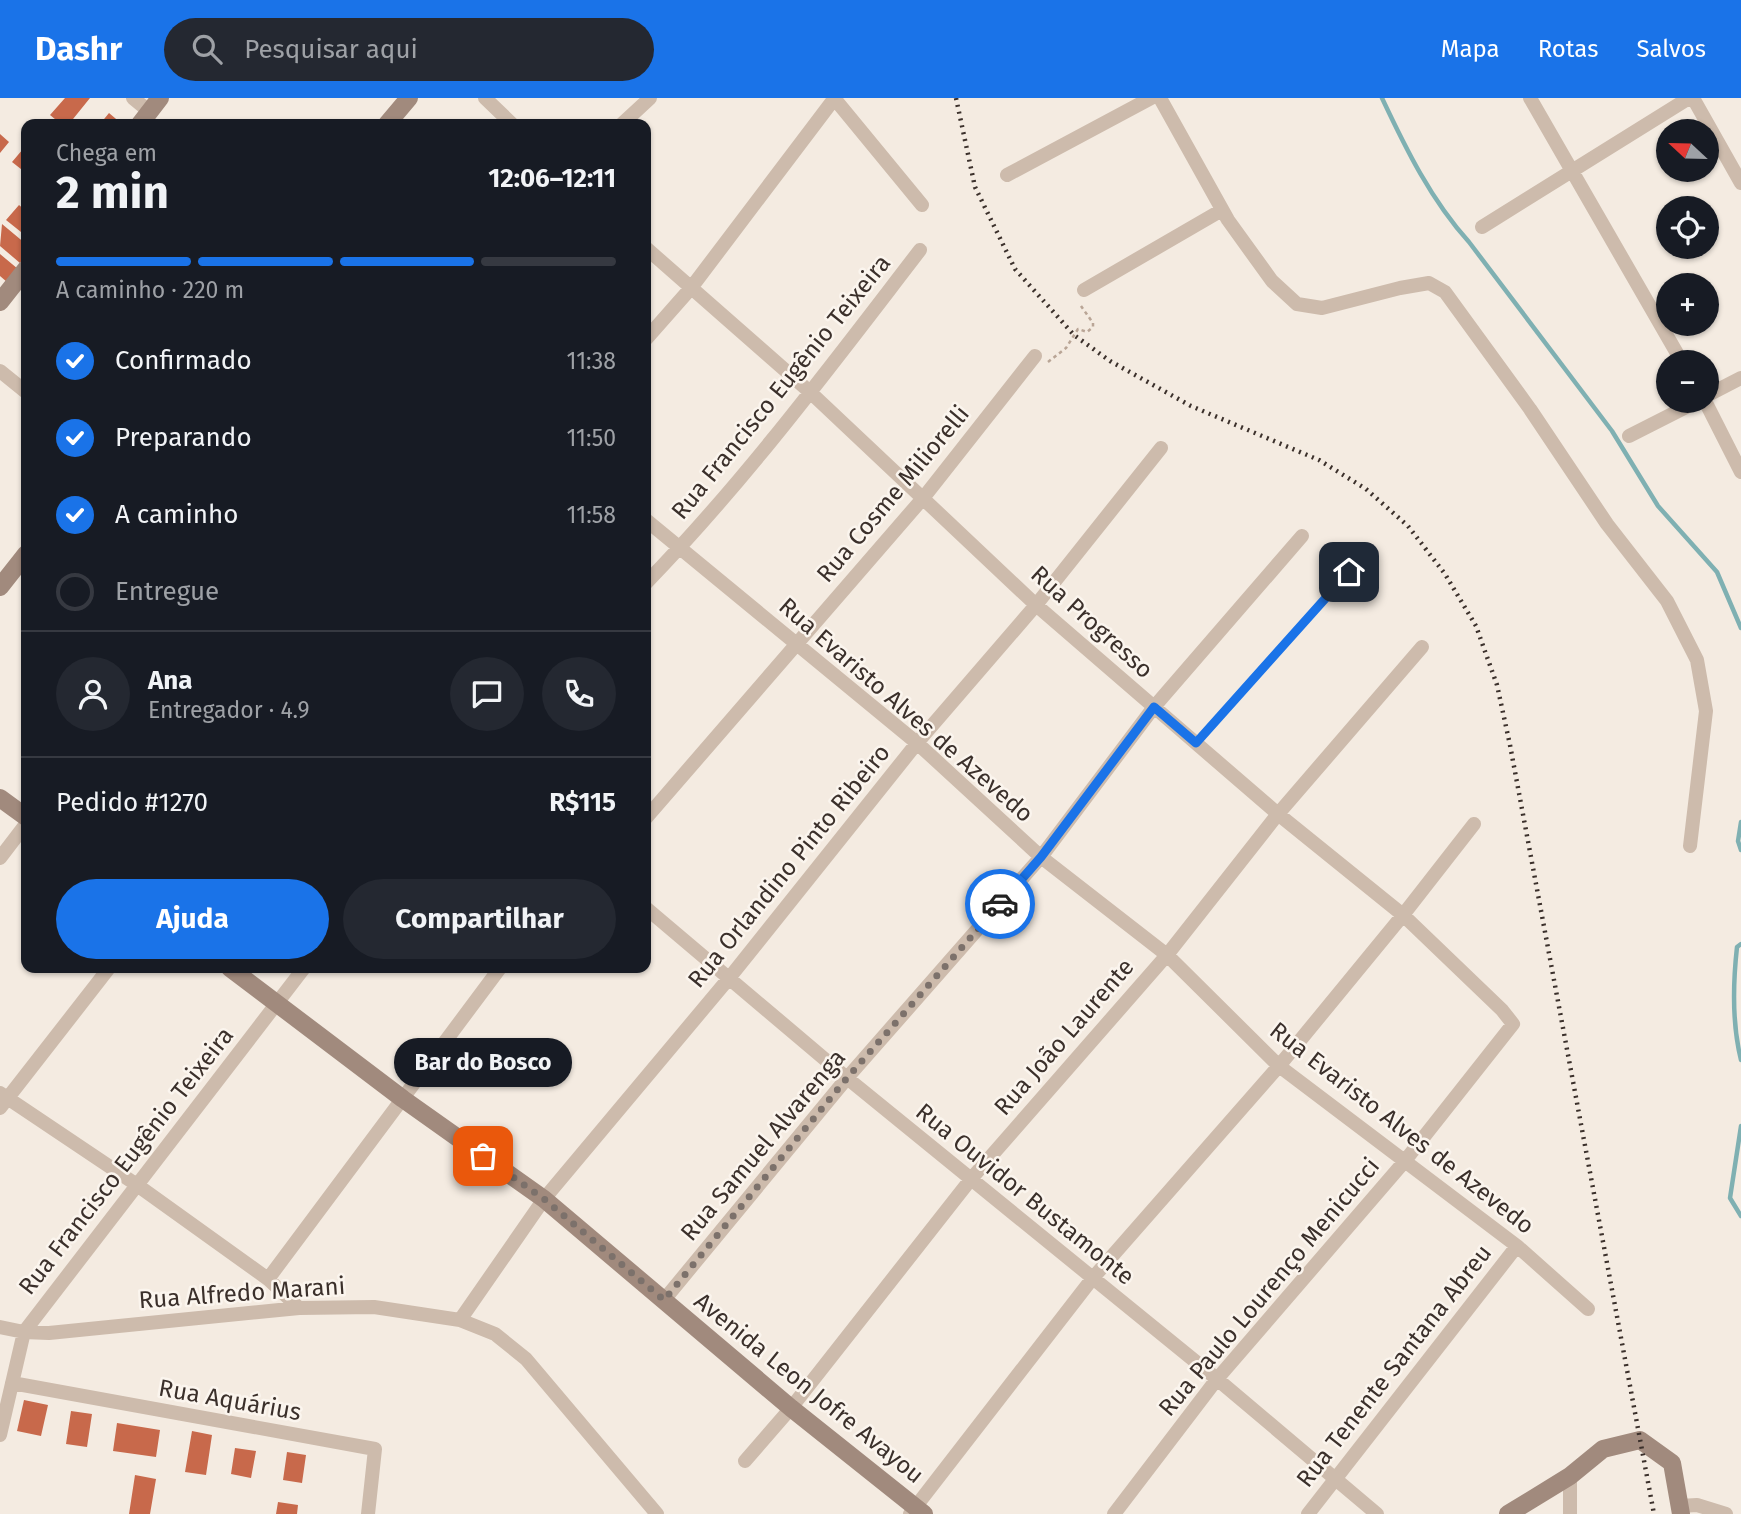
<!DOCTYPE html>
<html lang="pt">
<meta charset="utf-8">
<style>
body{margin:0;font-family:"Fira Sans",sans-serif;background:#242831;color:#f1f3f6;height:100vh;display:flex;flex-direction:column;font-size:26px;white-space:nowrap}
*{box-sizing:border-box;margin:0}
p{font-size:23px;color:#9ea1a6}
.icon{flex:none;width:38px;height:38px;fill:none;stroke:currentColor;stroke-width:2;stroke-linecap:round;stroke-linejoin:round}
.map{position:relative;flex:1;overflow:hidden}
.drawer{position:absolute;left:21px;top:21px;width:630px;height:854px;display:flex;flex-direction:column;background:#171b24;border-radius:14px;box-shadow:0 2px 5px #0004}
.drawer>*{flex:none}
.needle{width:46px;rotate:292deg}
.fabs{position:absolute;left:1656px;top:21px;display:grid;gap:14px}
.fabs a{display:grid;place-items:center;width:63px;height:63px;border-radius:50%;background:#171b24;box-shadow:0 2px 5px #0004;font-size:35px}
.pin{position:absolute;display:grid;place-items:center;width:60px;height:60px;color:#fff;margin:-30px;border-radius:14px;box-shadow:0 4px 10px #0006}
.courier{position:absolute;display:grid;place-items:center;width:70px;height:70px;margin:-35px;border:5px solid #1a73e8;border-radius:50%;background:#fff;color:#222;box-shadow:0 2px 9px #0007}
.bubble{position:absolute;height:49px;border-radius:24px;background:#171b24;box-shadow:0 2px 5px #0004;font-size:23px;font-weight:700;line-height:49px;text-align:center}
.headline em{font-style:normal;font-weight:700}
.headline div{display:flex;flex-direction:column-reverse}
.headline{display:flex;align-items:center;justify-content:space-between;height:119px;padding:0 35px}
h1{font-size:46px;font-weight:700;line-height:52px}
.bar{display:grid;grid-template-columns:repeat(4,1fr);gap:10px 7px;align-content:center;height:84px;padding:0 35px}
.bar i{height:9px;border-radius:5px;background:#363941}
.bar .active{background:#1a73e8}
.bar p{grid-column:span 4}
.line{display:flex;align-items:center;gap:18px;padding:0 35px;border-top:2px solid #363941}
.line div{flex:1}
.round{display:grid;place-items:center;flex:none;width:74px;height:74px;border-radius:37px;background:#242831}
ol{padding:0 35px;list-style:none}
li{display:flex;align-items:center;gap:21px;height:77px}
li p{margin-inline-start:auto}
li .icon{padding:7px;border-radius:50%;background:#1a73e8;color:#fff;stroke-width:4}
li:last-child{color:#9ea1a6}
li i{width:38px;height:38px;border:4px solid #363941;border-radius:50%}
.cta{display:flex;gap:14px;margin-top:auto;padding:14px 35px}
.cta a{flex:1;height:80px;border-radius:42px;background:#1a73e8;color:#fff;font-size:28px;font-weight:700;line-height:80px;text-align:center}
.cta a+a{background:#242831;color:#f1f3f6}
header{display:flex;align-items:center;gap:42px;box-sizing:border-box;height:98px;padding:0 35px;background:#1a73e8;color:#fff}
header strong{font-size:33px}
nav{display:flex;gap:38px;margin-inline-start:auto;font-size:24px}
.search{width:490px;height:63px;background:#242831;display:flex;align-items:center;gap:18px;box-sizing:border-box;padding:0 24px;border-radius:38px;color:#9ea1a6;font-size:26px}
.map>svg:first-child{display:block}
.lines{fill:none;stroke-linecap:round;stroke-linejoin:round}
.stream{stroke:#7fb0b2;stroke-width:4.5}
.building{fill:#c8694b}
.path{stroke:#b9a596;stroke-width:2.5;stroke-dasharray:3.5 3.5;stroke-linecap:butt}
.lane{stroke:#cdbbac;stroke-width:7}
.street{stroke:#cdbbac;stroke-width:14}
.secondary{stroke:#a18a7d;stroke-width:18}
.rail{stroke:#3b302b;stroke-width:4.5;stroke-dasharray:2 5;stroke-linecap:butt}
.done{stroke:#7c716b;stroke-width:7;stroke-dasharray:0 12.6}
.route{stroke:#1a73e8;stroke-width:9}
.labels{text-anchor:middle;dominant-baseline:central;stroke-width:5;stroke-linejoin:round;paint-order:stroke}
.street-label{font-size:24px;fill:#3b302b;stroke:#fbf5ee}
</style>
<header>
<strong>Dashr</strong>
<div class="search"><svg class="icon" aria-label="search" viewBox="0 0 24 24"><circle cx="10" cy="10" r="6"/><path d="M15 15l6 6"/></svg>Pesquisar aqui</div>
<nav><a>Mapa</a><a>Rotas</a><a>Salvos</a></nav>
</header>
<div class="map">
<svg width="1741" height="1416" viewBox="0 0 1741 1416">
<rect width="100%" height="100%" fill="#f4ebe1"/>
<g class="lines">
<path class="stream" d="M1382,0C1406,51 1431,102 1469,144L1612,333L1658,408L1717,474L1741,530
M1741,724L1738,743L1741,752
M1741,846L1737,849C1733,885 1732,926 1741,962
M1741,1028L1730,1100L1741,1118"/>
</g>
<path class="building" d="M65,0H90L69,26H61L50,17Z
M109,15L122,26H100Z
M0,36L9,44L0,55Z
M23,51L26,53V75L12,64Z
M19,107L26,113V138L6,122Z
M2,126L26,146V158L20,165L0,148Z
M0,156L18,171L7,184L0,178Z
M24,1302L48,1307L41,1338L17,1333Z
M71,1313L92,1316L87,1349L66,1346Z
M117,1325L160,1332L156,1359L113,1353Z
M192,1333L212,1337L206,1377L185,1374Z
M235,1350L256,1353L251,1380L231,1376Z
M287,1354L306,1357L302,1385L283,1382Z
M135,1377L156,1381L150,1416H129Z
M278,1404L298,1407L297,1416H276Z"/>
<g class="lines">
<path class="path" d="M1048,264L1066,250L1078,231L1087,234L1093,229V225L1081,208"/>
<path class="lane" d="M1196,645L1349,474"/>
<path class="street" d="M133,0L150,14
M485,0L512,26
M834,0L922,107
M1160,0L1228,122L1272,183L1297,206L1322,210L1400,190L1429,185L1445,194L1530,311L1607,426L1667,503L1697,562L1706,613L1690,748
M1530,0L1682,264
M1693,0L1741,85
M622,26L650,0
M1007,77L1151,0
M1482,129L1689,0
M646,150L810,294L1036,507L1278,716L1403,817L1502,912L1513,926L1404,1064L1217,1281L1114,1416
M1084,192L1222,112
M646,241L691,190L834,1
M0,273L26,294
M1706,298L1741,280
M1705,303L1741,374
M1629,338L1698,303
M646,422L917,645L1041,759L1167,857L1279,968L1517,1148L1588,1211
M646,485C746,382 833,265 920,152
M646,720L924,399L1035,258
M0,760L26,726
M646,810L847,980L1217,1281L1377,1416
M0,995L137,1087L268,1181L299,1210
M0,1010L109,870
M268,1181L500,870
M664,1202L847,980L1041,759L1154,609L1302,438
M460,1222L544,1101L730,879L917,645L1036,507L1161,350
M0,1229L24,1234L49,1235L299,1210L374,1209L460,1222L495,1236L526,1261L657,1416
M12,1285L375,1351L368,1416
M0,1337L24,1234L304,870
M745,1363L791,1310L971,1081L1167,857L1278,716L1422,549
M1570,1378V1416
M1680,1408L1697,1407L1726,1416
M910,1416L1092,1181L1279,968L1403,817L1474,726
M1308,1416L1517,1148"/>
<path class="secondary" d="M140,26L160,0
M387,26L409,0
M0,204L26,171
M0,489L26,456
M0,700L26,719
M230,870L403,1001L544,1101L791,1310L924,1416
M1508,1416L1570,1378L1603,1351L1640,1342L1672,1365L1681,1416"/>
<path class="rail" d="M956,0L975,89L1015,171L1074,237L1110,263L1191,308L1319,362L1366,391L1408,428L1445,476L1476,528L1497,587L1510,647L1654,1416"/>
</g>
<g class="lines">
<path class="done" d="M483,1058L544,1101L664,1202L847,980L1000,806"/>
<path class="route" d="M1000,806L1041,759L1154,609L1196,645L1349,474"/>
</g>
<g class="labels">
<g class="street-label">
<text transform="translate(781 289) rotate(-51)">Rua Francisco Eugênio Teixeira</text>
<text transform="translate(893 396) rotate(-50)">Rua Cosme Miliorelli</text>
<text transform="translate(1092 524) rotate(42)">Rua Progresso</text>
<text transform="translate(906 612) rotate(41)">Rua Evaristo Alves de Azevedo</text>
<text transform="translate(789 768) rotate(-51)">Rua Orlandino Pinto Ribeiro</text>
<text transform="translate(1064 939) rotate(-49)">Rua João Laurente</text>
<text transform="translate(1402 1030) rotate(38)">Rua Evaristo Alves de Azevedo</text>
<text transform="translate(763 1047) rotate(-50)">Rua Samuel Alvarenga</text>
<text transform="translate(126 1063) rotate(-52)">Rua Francisco Eugênio Teixeira</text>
<text transform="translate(1025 1096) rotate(39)">Rua Ouvidor Bustamonte</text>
<text transform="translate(1269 1189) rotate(-50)">Rua Paulo Lourenço Menicucci</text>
<text transform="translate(242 1195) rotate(-4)">Rua Alfredo Marani</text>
<text transform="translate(1394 1268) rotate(-52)">Rua Tenente Santana Abreu</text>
<text transform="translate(809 1290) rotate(39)">Avenida Leon Jofre Avayou</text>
<text transform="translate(230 1302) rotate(10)">Rua Aquárius</text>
</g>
</g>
</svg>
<div class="fabs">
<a><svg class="needle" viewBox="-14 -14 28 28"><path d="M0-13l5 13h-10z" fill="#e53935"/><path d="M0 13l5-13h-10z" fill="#9ea1a6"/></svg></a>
<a><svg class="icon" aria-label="locate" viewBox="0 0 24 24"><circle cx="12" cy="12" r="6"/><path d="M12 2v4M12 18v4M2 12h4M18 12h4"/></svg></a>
<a>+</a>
<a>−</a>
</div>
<div class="pin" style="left:483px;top:1058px;background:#ea580c"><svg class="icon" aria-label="bag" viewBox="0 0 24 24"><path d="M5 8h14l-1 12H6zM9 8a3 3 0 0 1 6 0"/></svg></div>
<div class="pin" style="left:1349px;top:474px;background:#1f2937"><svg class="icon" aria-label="home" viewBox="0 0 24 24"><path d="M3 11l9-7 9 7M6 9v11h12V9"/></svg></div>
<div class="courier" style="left:1000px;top:806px"><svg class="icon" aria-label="car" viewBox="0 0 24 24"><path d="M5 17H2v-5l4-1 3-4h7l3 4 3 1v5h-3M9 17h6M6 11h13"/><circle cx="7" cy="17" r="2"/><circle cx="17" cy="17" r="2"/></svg></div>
<div class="bubble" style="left:394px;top:940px;width:178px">Bar do Bosco</div>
<section class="drawer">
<div class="headline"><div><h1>2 min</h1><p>Chega em</p></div><em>12:06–12:11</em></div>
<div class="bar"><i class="active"></i><i class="active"></i><i class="active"></i><i></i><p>A caminho · 220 m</p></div>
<ol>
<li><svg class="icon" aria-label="check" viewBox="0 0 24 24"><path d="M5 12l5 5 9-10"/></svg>Confirmado<p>11:38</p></li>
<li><svg class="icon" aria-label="check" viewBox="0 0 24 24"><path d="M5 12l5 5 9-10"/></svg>Preparando<p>11:50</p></li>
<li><svg class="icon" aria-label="check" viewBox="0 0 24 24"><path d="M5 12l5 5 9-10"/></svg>A caminho<p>11:58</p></li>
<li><i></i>Entregue</li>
</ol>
<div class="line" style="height:126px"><a class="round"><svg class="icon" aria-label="person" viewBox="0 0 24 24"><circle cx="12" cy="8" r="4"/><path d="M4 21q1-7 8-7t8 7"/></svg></a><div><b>Ana</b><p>Entregador · 4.9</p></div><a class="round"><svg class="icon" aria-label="chat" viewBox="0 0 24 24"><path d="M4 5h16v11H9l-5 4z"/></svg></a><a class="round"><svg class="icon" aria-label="phone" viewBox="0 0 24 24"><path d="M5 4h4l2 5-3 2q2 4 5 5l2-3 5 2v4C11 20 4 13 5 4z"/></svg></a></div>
<div class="line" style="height:91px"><div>Pedido #1270</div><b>R$115</b></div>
<div class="cta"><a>Ajuda</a><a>Compartilhar</a></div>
</section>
</div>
